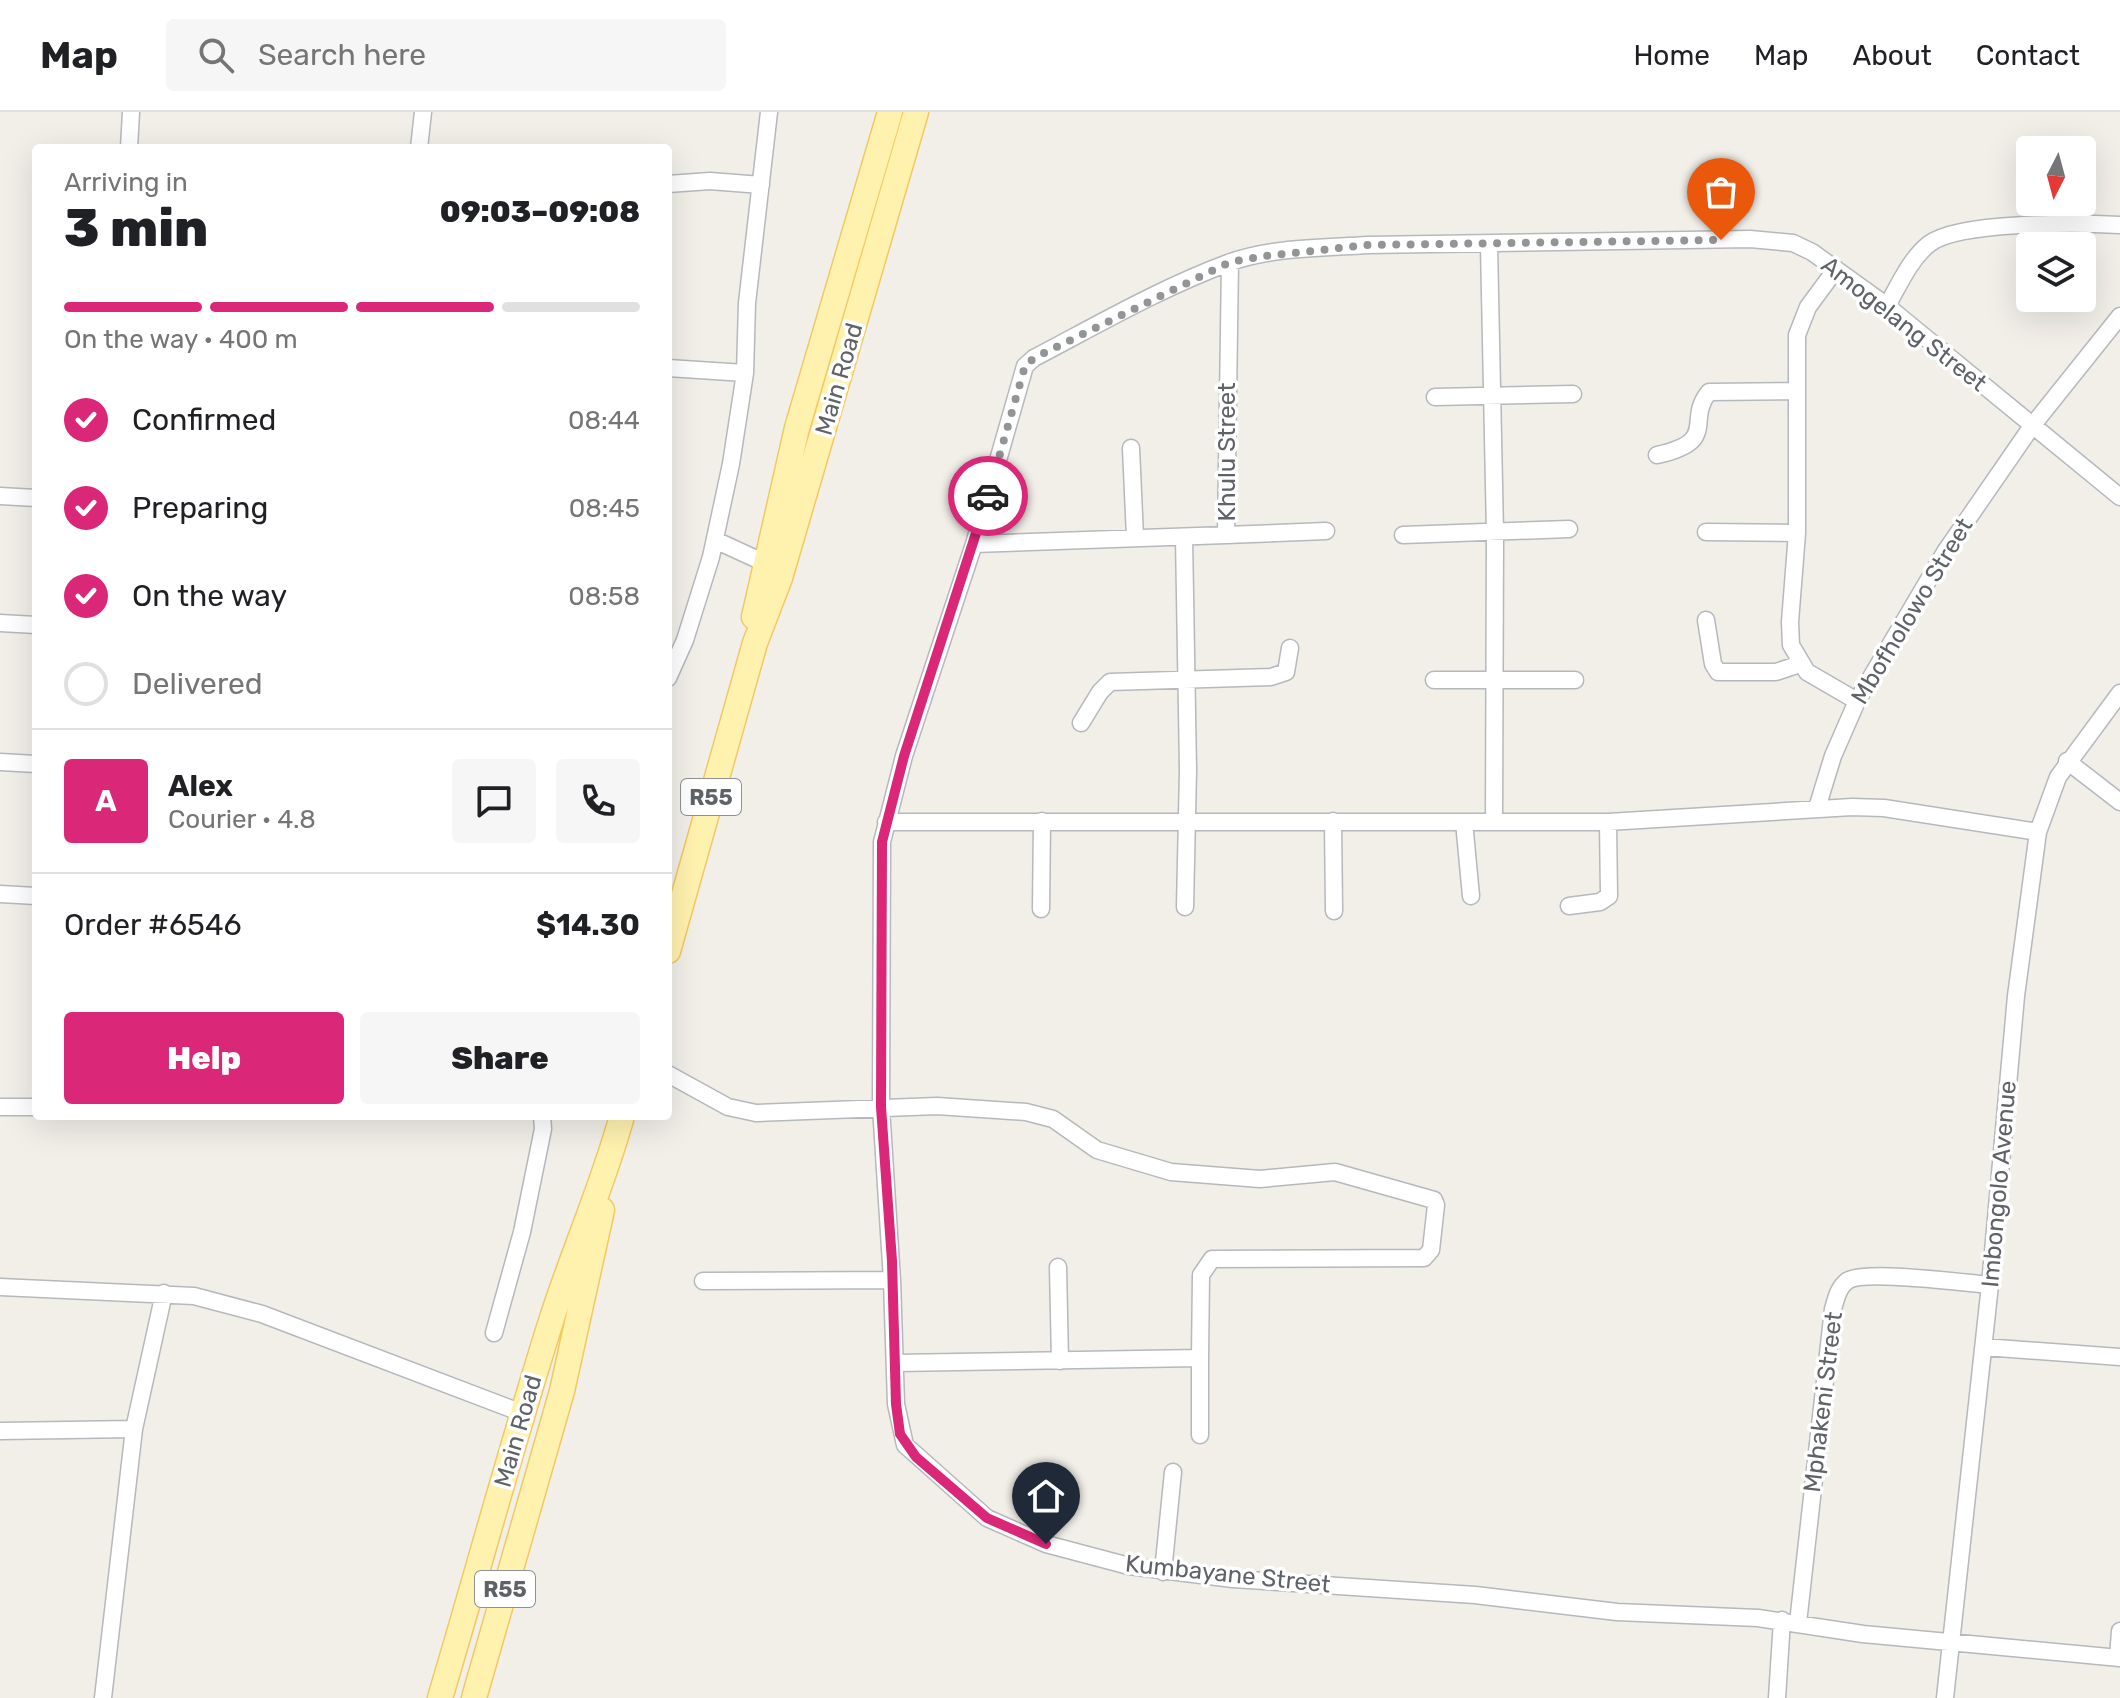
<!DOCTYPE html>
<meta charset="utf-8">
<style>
body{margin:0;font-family:Rubik,sans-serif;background:#f6f6f6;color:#202124;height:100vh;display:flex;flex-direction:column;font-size:30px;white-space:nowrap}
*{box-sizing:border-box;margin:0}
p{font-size:26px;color:#757577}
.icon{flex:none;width:44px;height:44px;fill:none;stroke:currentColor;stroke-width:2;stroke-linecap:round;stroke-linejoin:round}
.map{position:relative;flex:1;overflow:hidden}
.sheet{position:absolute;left:32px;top:32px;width:640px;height:976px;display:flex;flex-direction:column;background:#fff;border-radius:8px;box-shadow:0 8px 32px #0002}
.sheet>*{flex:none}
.needle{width:52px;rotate:186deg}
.controls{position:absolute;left:2016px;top:24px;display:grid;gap:16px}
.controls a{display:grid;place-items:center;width:80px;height:80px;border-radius:8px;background:#fff;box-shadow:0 8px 32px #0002;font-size:40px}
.pin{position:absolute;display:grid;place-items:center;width:68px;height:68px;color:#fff;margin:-82px -34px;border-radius:50% 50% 50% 0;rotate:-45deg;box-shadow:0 0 8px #0007}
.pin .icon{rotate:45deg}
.courier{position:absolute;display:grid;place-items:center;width:80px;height:80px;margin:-40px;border:6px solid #db2777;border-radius:50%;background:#fff;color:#222;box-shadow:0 2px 10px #0007}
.head em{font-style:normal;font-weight:800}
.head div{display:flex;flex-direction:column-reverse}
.head{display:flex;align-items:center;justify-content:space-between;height:136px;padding:0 32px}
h1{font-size:52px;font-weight:800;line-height:60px}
.bar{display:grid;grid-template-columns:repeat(4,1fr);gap:12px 8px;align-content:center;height:96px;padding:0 32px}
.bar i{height:10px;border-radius:6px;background:#e0e0e0}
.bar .on{background:#db2777}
.bar p{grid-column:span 4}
.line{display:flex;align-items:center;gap:20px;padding:0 32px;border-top:2px solid #e0e0e0}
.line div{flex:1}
.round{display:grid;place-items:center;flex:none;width:84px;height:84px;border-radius:8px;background:#f6f6f6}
ol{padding:0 32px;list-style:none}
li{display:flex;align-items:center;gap:24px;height:88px}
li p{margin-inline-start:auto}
li .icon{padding:8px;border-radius:50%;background:#db2777;color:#fff;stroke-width:4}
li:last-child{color:#757577}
li i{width:44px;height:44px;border:4px solid #e0e0e0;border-radius:50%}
.button{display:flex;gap:16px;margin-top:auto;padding:16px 32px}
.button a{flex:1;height:92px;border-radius:8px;background:#db2777;color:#fff;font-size:32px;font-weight:800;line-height:92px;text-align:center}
.button a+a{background:#f6f6f6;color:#202124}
header{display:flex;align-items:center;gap:48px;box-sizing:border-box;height:112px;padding:0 40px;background:#fff;border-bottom:2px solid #e0e0e0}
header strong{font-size:38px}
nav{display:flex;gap:44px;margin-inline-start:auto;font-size:28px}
.search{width:560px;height:72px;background:#f6f6f6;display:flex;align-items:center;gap:20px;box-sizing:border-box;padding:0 28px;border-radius:8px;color:#757577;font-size:30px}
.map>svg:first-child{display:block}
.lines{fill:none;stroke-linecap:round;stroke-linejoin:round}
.minor-casing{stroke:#b5b8bc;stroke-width:19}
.primary-casing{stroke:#f2c960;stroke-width:27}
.minor{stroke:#fff;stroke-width:16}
.primary{stroke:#fff2af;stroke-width:24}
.done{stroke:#929495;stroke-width:8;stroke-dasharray:0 14.4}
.route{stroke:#db2777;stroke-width:10}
.labels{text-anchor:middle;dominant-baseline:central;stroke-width:7;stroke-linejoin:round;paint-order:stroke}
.shield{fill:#fff;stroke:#8f9295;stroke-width:2}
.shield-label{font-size:22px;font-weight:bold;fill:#5f6368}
.street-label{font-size:24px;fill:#5f6368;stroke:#fff}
</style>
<header>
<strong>Map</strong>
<div class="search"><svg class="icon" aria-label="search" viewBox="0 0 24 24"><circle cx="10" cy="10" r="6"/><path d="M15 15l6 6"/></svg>Search here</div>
<nav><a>Home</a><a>Map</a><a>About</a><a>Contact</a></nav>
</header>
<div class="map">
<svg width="2120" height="1586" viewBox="0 0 2120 1586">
<rect width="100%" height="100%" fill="#f1efe8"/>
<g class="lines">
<defs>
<path id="minor" d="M129,36L131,0
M419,36L423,0
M668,72L710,69L761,73
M1489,133L1495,421L1494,709
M1836,157L1808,195L1797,223V421L1790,510L1791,533L1807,560L1857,589
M1887,194C1899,173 1910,147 1929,132C1958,109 2080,111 2120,113
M668,256L745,261
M1435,285L1573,282
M1131,336L1135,425
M1657,343C1720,329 1685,309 1709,280L1796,279
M0,384L36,386
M2120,385L1887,194L1812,140L1793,131L1750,127L1368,133C1323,136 1271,135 1228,151C1161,176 1097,213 1034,246L1025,254L974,432L904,644L882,730L881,995L892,1168L896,1292L905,1333L987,1406L1046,1432L1129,1454L1233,1467L1475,1483L1617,1500L1758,1506L1863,1522L2120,1546
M1706,420L1797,421
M1226,423L1326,419
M1403,423L1569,417
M1184,425L1188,658L1185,795
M715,428L765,451
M974,432L1226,423L1230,150
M1706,508L1713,552L1718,560H1776L1800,552
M0,511L36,513
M668,566L685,528L711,445L731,352L745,261L747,191L769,0
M1434,568H1575
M1081,611L1100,580L1110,570L1271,565L1286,560L1290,536
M2067,649L2120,690
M0,650L36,652
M1817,696L1833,644L1857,589L1945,440L2032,314L2120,204
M1333,709L1334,799
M886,710H1608L1852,695L1884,696L2038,720
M1464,710L1471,784
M0,782L36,784
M1569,794L1600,790L1609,784L1608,710
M1041,797L1042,709
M668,962L728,995L756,1001L937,994L1026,1000L1053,1007L1097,1038L1171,1060L1260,1067L1335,1060L1434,1088L1436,1093L1431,1138L1424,1146L1212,1147L1201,1163L1200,1246L896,1251
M0,995H36
M1058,1155L1060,1249
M703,1169L892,1168
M0,1175L194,1184L262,1202L522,1301
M494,1221L522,1120L543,1017L542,1004
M1984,1235L2120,1245
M0,1319L134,1317
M1200,1323V1246
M1163,1460L1173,1360
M1798,1511L1833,1197C1836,1187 1838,1176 1847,1169C1864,1157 1964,1171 1990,1173
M2118,1546L2120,1519
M103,1586L134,1317L164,1181
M1777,1586L1782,1508
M1945,1586L1990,1173L2016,884L2038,720L2058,665L2120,581"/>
<path id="primary" d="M754,505L797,316L890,0
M668,839L755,531L780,466L916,0
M440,1586C478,1459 512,1332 552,1206C574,1138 603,1073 622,1004
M474,1586L562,1279L602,1098"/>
</defs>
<use href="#minor" class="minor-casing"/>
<use href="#primary" class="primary-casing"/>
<use href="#minor" class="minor"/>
<use href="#primary" class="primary"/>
</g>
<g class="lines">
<path class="done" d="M988,384L1025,254L1034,246L1230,150L1265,144L1368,133L1721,128"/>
<path class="route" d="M988,384L904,644L882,730L881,995L892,1149L896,1292L900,1322L916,1345L987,1406L1046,1432"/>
</g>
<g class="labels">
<g class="shield">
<rect x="681" y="667" width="60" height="36" rx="6"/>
<rect x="475" y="1459" width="60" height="36" rx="6"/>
</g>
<g class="shield-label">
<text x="711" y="685">R55</text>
<text x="505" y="1477">R55</text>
</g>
<g class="street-label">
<text transform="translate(1904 212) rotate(38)">Amogelang Street</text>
<text transform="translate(839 267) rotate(-74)">Main Road</text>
<text transform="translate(1227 340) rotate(-90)">Khulu Street</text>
<text transform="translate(1912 499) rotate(-59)">Mbofholowo Street</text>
<text transform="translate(1999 1072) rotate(-85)">Imbongolo Avenue</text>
<text transform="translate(1823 1290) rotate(-83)">Mphakeni Street</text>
<text transform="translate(518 1319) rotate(-74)">Main Road</text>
<text transform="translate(1228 1462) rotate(6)">Kumbayane Street</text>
</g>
</g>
</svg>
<div class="controls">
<a><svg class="needle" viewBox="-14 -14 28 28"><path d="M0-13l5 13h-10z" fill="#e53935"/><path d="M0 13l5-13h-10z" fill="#757577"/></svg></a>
<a><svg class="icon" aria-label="layers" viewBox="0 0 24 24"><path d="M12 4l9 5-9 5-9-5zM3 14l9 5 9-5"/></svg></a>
</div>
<div class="pin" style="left:1721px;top:128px;background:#ea580c"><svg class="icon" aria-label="bag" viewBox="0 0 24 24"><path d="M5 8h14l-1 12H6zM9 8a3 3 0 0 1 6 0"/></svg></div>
<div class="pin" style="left:1046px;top:1432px;background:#1f2937"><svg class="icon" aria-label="home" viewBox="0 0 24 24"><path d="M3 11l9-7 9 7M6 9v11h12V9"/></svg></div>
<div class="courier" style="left:988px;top:384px"><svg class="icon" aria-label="car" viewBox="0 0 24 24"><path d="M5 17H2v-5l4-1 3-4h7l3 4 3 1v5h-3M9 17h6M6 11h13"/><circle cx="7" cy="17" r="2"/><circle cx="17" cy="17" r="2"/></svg></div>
<section class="sheet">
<div class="head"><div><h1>3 min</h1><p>Arriving in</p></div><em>09:03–09:08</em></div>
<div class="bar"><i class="on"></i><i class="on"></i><i class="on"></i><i></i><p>On the way · 400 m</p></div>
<ol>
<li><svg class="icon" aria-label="check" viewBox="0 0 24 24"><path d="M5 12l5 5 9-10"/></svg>Confirmed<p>08:44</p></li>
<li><svg class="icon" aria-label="check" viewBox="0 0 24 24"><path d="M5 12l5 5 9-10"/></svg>Preparing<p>08:45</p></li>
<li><svg class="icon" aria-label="check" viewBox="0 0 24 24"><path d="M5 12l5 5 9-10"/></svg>On the way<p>08:58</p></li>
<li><i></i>Delivered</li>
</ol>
<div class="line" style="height:144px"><b class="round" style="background:#db2777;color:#fff">A</b><div><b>Alex</b><p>Courier · 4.8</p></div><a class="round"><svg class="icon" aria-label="chat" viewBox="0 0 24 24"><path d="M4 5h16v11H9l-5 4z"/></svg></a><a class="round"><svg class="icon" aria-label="phone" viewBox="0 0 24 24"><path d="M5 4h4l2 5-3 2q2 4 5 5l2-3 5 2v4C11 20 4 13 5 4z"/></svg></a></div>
<div class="line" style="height:104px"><div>Order #6546</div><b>$14.30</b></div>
<div class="button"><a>Help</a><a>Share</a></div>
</section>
</div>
